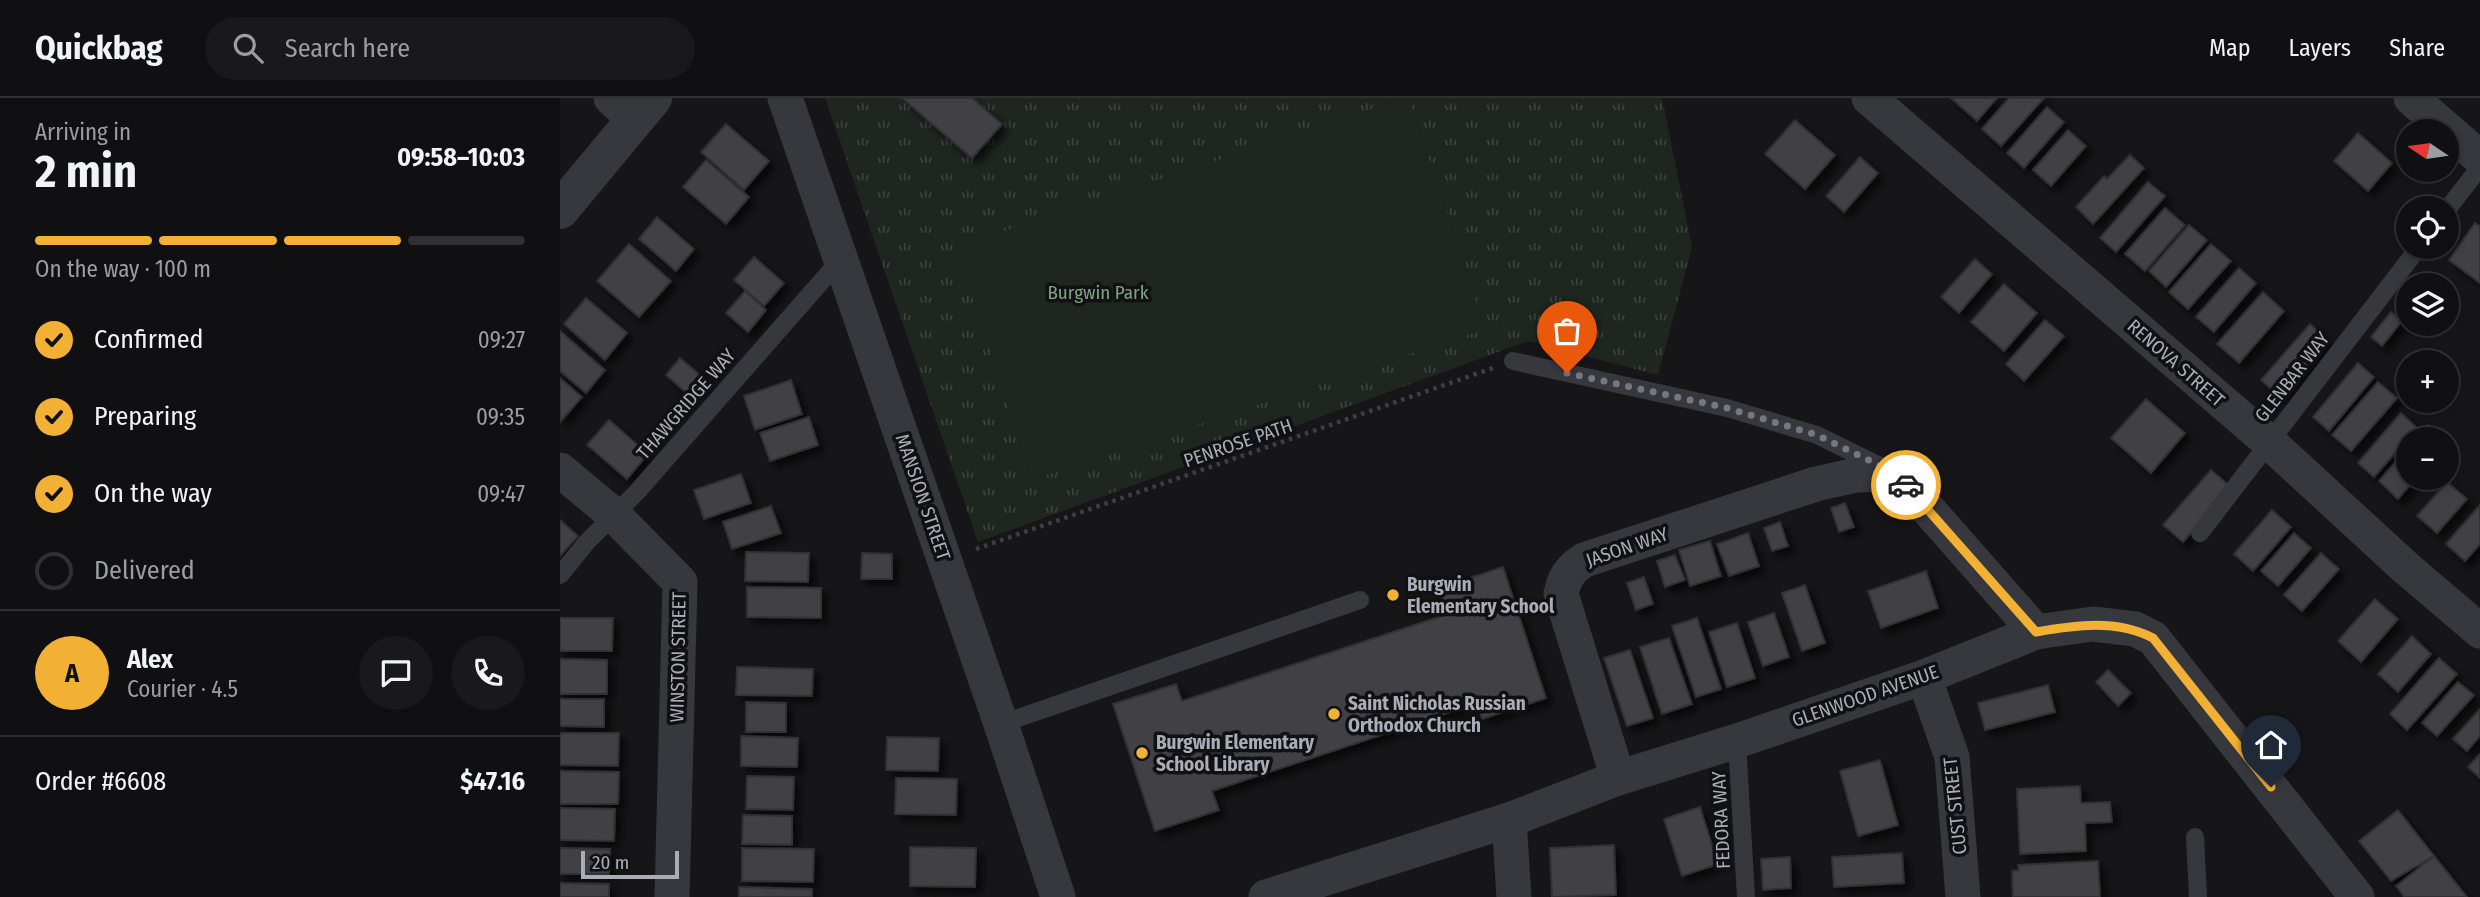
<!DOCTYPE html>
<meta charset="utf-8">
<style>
body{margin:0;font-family:"Fira Sans Condensed",sans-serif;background:#19191b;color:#f1f3f6;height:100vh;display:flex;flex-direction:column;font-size:26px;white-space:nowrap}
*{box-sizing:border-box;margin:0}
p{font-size:23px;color:#9c9d9f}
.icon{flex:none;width:38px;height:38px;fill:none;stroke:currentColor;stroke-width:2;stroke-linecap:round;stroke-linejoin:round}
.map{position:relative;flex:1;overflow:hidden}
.details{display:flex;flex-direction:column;background:#101012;width:560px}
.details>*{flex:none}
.needle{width:46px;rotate:283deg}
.controls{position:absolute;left:1836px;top:21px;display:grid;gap:14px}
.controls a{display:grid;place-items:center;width:63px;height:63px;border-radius:50%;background:#101012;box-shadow:0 4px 10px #0003,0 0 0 2px #303032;font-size:35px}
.scale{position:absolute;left:21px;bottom:18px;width:98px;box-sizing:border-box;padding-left:7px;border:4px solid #a8adb8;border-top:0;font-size:19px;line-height:24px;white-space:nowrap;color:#a8adb8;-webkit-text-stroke:5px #111113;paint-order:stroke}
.pin{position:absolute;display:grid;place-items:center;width:60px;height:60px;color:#fff;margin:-72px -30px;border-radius:50% 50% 50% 0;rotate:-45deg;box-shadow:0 0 7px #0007}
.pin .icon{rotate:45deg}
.courier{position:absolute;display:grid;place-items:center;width:70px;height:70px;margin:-35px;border:5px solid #f2b134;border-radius:50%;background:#fff;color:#222;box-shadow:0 2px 9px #0007}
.summary em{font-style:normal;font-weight:700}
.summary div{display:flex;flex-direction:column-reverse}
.summary{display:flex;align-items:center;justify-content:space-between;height:119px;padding:0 35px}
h1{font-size:46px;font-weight:700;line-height:52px}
.bar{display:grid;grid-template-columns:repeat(4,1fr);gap:10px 7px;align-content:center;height:84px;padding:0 35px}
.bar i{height:9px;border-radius:5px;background:#303032}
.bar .current{background:#f2b134}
.bar p{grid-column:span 4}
.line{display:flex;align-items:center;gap:18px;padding:0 35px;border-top:2px solid #303032}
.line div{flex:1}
.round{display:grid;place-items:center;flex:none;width:74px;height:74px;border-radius:37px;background:#19191b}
ol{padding:0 35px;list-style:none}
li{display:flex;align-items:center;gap:21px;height:77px}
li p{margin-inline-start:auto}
li .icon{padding:7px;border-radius:50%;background:#f2b134;color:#111;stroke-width:4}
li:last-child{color:#9c9d9f}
li i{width:38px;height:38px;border:4px solid #303032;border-radius:50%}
header{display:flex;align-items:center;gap:42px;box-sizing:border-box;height:98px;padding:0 35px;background:#101012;border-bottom:2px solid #303032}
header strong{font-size:33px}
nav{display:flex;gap:38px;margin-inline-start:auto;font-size:24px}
.search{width:490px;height:63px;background:#19191b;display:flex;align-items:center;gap:18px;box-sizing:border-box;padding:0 24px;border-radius:38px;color:#9c9d9f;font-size:26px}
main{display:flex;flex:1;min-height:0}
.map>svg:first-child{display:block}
.grass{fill:url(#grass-tufts)}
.pitch{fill:#1e261f}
.building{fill:#404145;stroke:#303034;stroke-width:2;filter:url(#shadow)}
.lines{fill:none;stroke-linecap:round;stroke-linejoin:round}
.path{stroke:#3d3f44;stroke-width:4.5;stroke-dasharray:3.5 5;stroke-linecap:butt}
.service{stroke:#37383d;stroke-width:18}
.minor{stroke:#37383d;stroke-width:35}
.tertiary{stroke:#37383d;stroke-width:38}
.done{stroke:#757880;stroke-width:7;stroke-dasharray:0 12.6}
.route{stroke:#f2b134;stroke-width:9}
.poi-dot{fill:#f2b134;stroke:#111113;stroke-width:2.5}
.labels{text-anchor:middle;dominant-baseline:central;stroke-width:7;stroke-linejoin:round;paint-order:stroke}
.park-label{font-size:19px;fill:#7fa381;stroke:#111113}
.street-label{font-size:19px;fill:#a8adb8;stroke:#111113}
.poi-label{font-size:19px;font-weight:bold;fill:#a8adb8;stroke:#111113;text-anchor:start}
</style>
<header>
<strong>Quickbag</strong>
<div class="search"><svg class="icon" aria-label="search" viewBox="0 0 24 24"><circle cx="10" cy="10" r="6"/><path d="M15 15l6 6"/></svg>Search here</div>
<nav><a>Map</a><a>Layers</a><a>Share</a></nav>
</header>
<main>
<section class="details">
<div class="summary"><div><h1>2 min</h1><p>Arriving in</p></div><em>09:58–10:03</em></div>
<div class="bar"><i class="current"></i><i class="current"></i><i class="current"></i><i></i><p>On the way · 100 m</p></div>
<ol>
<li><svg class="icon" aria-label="check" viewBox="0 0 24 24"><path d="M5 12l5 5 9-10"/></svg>Confirmed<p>09:27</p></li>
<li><svg class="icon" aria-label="check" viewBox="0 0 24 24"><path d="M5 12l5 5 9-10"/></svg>Preparing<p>09:35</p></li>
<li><svg class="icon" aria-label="check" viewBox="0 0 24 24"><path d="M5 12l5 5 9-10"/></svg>On the way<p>09:47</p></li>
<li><i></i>Delivered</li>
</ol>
<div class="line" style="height:126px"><b class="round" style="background:#f2b134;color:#111">A</b><div><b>Alex</b><p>Courier · 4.5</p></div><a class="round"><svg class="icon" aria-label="chat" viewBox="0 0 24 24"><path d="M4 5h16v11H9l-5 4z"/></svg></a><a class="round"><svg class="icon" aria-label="phone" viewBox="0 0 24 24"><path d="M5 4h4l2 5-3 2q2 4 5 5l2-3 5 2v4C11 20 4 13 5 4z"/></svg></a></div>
<div class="line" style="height:91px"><div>Order #6608</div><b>$47.16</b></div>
</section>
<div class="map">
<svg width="1920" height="799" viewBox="0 0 1920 799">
<defs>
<pattern id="grass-tufts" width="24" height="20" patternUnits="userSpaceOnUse" patternTransform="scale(1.75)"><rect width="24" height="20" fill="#1e261f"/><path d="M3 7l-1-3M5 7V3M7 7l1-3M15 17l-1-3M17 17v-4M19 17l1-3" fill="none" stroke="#3c433d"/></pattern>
<filter id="shadow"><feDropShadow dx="6" dy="6" stdDeviation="3.5" flood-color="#0009"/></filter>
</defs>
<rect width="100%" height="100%" fill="#161618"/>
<path class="grass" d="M265,0H1102L1132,149L1098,277L968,243L418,444Z"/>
<path class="pitch" d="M845,0H849L925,231L472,382L396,149Z"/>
<path class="building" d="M342,0H412L442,26L412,60Z
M1391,0H1437L1417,23Z
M1449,0H1484L1441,48L1422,31Z
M1487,9L1504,24L1464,70L1447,55Z
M1235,22L1275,57L1245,91L1205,56Z
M166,26L209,63L184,92L141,54Z
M1508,32L1526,48L1491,88L1473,72Z
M1798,35L1832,65L1808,93L1774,63Z
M1570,57L1584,70L1533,126L1516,109L1544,78L1547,81Z
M1300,59L1318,75L1284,114L1266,98Z
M146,62L189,99L166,126L123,89Z
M1588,84L1605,98L1556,154L1540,140Z
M1605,110L1625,127L1585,173L1565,156Z
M97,119L134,151L116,173L79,141Z
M1915,125L1920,128V185L1889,162Z
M1629,127L1647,142L1606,189L1589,173Z
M69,146L111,183L79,219L37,183Z
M1651,146L1671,163L1628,211L1609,194Z
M194,159L224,185L204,208L174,182Z
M1415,161L1432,176L1399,215L1381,199Z
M1679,170L1696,185L1654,234L1636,219Z
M1444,186L1477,215L1444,253L1411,224Z
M185,193L206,212L188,234L166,215Z
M1703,194L1724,213L1679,265L1657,246Z
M26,200L67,235L45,262L4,226Z
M1831,214L1842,223L1822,248L1811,239Z
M1485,222L1504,238L1464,283L1446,266Z
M1750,226L1769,243L1720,299L1701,282Z
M0,233L45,272L26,295L0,273Z
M120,260L146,282L131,299L106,277Z
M1798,265L1814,279L1769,333L1753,319Z
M0,280L22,299L0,324Z
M231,282L242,316L195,332L184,298Z
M1818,284L1837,300L1791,353L1772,337Z
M1586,301L1625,335L1591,375L1551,340Z
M1841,315L1857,330L1814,379L1798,365Z
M249,319L258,347L210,363L200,335Z
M49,322L88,356L67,381L27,347Z
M1868,327L1885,341H1856Z
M1848,350V380H1856L1838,401L1819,383Z
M1651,372L1671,389L1623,444L1603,427Z
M181,376L191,405L144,421L134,392Z
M1887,384L1907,401L1877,435L1857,418Z
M1285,405L1294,429L1279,434L1271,410Z
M1920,407V446L1905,463L1886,446Z
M211,408L221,435L172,451L163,424Z
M1712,412L1731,429L1693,473L1674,456Z
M0,422L18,438L0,458Z
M1220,424L1228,448L1212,453L1204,430Z
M1188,435L1199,468L1169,478L1157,446Z
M1734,435L1751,450L1718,488L1701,473Z
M1150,443L1161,478L1130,488L1119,452Z
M186,454L249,455L248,484L185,483Z
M302,455L332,456V481H301Z
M1761,455L1779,471L1742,513L1724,497Z
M1115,457L1125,482L1105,489L1097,463Z
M943,469L986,600L922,621L918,605L652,693L659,712L595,733L553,606L616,586L622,603L888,516L879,490Z
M1366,473L1378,510L1321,530L1308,493Z
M1084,479L1093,506L1076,512L1067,485Z
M1245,487L1265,545L1242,553L1222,495Z
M187,489L261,490V520L187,519Z
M1815,501L1838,521L1801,564L1778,543Z
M1214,515L1229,559L1203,568L1188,524Z
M0,520H53L52,553H0Z
M1137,520L1161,591L1136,599L1112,528Z
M1177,525L1195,580L1167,589L1149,534Z
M1852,538L1871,556L1838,594L1818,576Z
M1109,540L1132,606L1102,616L1080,549Z
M1070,552L1093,620L1067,628L1044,560Z
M1879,560L1897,576L1847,632L1830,616Z
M0,561L47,562V596H0Z
M177,569L253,571L252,598L176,597Z
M1548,572L1571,595L1558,608L1536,584Z
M1898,584L1914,597L1877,638L1862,625Z
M1488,587L1495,614L1425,632L1418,605Z
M0,601H44V629L0,628Z
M186,604L226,605V634H186Z
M1920,611V638L1907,653L1893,641Z
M0,635H59L58,668L0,667Z
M181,638L238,640L237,669L181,668Z
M327,639L379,640L378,673L326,672Z
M1920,656V680L1908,669Z
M1320,662L1338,727L1298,738L1280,673Z
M0,673L59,674L58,706H0Z
M187,678L234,679L233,712L186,711Z
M336,680L397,681L396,717L335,716Z
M1520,688L1521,705L1550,704L1552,724L1525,725L1526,753L1460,756L1457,691Z
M1140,709L1158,766L1122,778L1104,721Z
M0,710L55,711L54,743L0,742Z
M1838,712L1874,758L1831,783L1799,743Z
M183,717L232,718V747L182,746Z
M1054,747L1056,797L992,799L990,750Z
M350,749L416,750L415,789L350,788Z
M0,750L50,751L49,776H0Z
M182,750L254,751L253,784L182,783Z
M1342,755L1344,785L1274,789L1272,759Z
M1874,758L1907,799H1844L1836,788Z
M1230,759L1231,790L1203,792L1201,761Z
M1538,763L1540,799H1453L1452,773L1459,772L1458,767Z
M0,785L49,786V799H0Z
M179,789L252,791V799H179Z"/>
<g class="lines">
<path class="path" d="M416,451L933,270"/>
<path class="service" d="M1886,113L1920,69
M953,263L1167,310L1257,337L1324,370
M1640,435L1859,149
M0,477L26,445L77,394L281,161
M441,626L800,502
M1177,643L1186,799
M1635,739L1638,799"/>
<path class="minor" d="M51,0L75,21
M225,0L441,626L498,799
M1309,0L1709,344L1845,469L1920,533
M1851,0L1920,60
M0,372L54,417L120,484L112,799
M1364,579L1392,659L1403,799
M1058,680L1001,496C1004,480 1010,471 1024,462L1256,386L1296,377L1337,376L1476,534
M949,722L954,799
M706,799L949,722L1058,680L1177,643L1364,579L1476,534L1533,526L1575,531L1593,540L1797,799"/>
<path class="tertiary" d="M0,112L93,0"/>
</g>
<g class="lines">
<path class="done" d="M1007,275L1167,310L1257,337L1337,376L1346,387"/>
<path class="route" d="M1346,387L1476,534C1516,527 1556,521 1593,540L1711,689"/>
</g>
<g class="poi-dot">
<circle cx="833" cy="497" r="7"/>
<circle cx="774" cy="616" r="7"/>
<circle cx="582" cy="655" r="7"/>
</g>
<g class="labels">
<g class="park-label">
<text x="538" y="194">Burgwin Park</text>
</g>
<g class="street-label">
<text transform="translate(1616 265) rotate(41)">RENOVA STREET</text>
<text transform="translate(1732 279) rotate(-52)">GLENBAR WAY</text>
<text transform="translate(126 306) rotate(-49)">THAWGRIDGE WAY</text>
<text transform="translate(678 345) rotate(-19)">PENROSE PATH</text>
<text transform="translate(363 399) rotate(71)">MANSION STREET</text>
<text transform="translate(1067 449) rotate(-19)">JASON WAY</text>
<text transform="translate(118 559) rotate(-89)">WINSTON STREET</text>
<text transform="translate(1305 598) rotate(-19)">GLENWOOD AVENUE</text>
<text transform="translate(1395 708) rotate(-96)">CUST STREET</text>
<text transform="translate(1161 722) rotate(-93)">FEDORA WAY</text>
</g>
<g class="poi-label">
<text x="847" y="486">Burgwin<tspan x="847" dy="22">Elementary School</tspan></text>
<text x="788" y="605">Saint Nicholas Russian<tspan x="788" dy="22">Orthodox Church</tspan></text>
<text x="596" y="644">Burgwin Elementary<tspan x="596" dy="22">School Library</tspan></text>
</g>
</g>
</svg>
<div class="controls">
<a><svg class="needle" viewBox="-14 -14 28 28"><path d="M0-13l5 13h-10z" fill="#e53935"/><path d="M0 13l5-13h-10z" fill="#9c9d9f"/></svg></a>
<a><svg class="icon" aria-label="locate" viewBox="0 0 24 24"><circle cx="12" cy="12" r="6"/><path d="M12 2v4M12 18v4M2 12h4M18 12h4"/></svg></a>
<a><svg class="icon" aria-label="layers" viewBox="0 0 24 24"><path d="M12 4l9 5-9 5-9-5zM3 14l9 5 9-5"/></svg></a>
<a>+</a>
<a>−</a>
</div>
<div class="scale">20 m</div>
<div class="pin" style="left:1007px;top:275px;background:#ea580c"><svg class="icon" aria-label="bag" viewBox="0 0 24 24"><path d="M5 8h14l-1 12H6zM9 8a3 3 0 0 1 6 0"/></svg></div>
<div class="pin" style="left:1711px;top:689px;background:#1f2937"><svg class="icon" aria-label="home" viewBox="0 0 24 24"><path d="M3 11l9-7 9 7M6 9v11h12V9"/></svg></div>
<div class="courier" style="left:1346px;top:387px"><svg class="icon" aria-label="car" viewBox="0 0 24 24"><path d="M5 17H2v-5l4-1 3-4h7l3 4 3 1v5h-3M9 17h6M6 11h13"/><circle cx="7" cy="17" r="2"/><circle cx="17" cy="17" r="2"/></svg></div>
</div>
</main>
